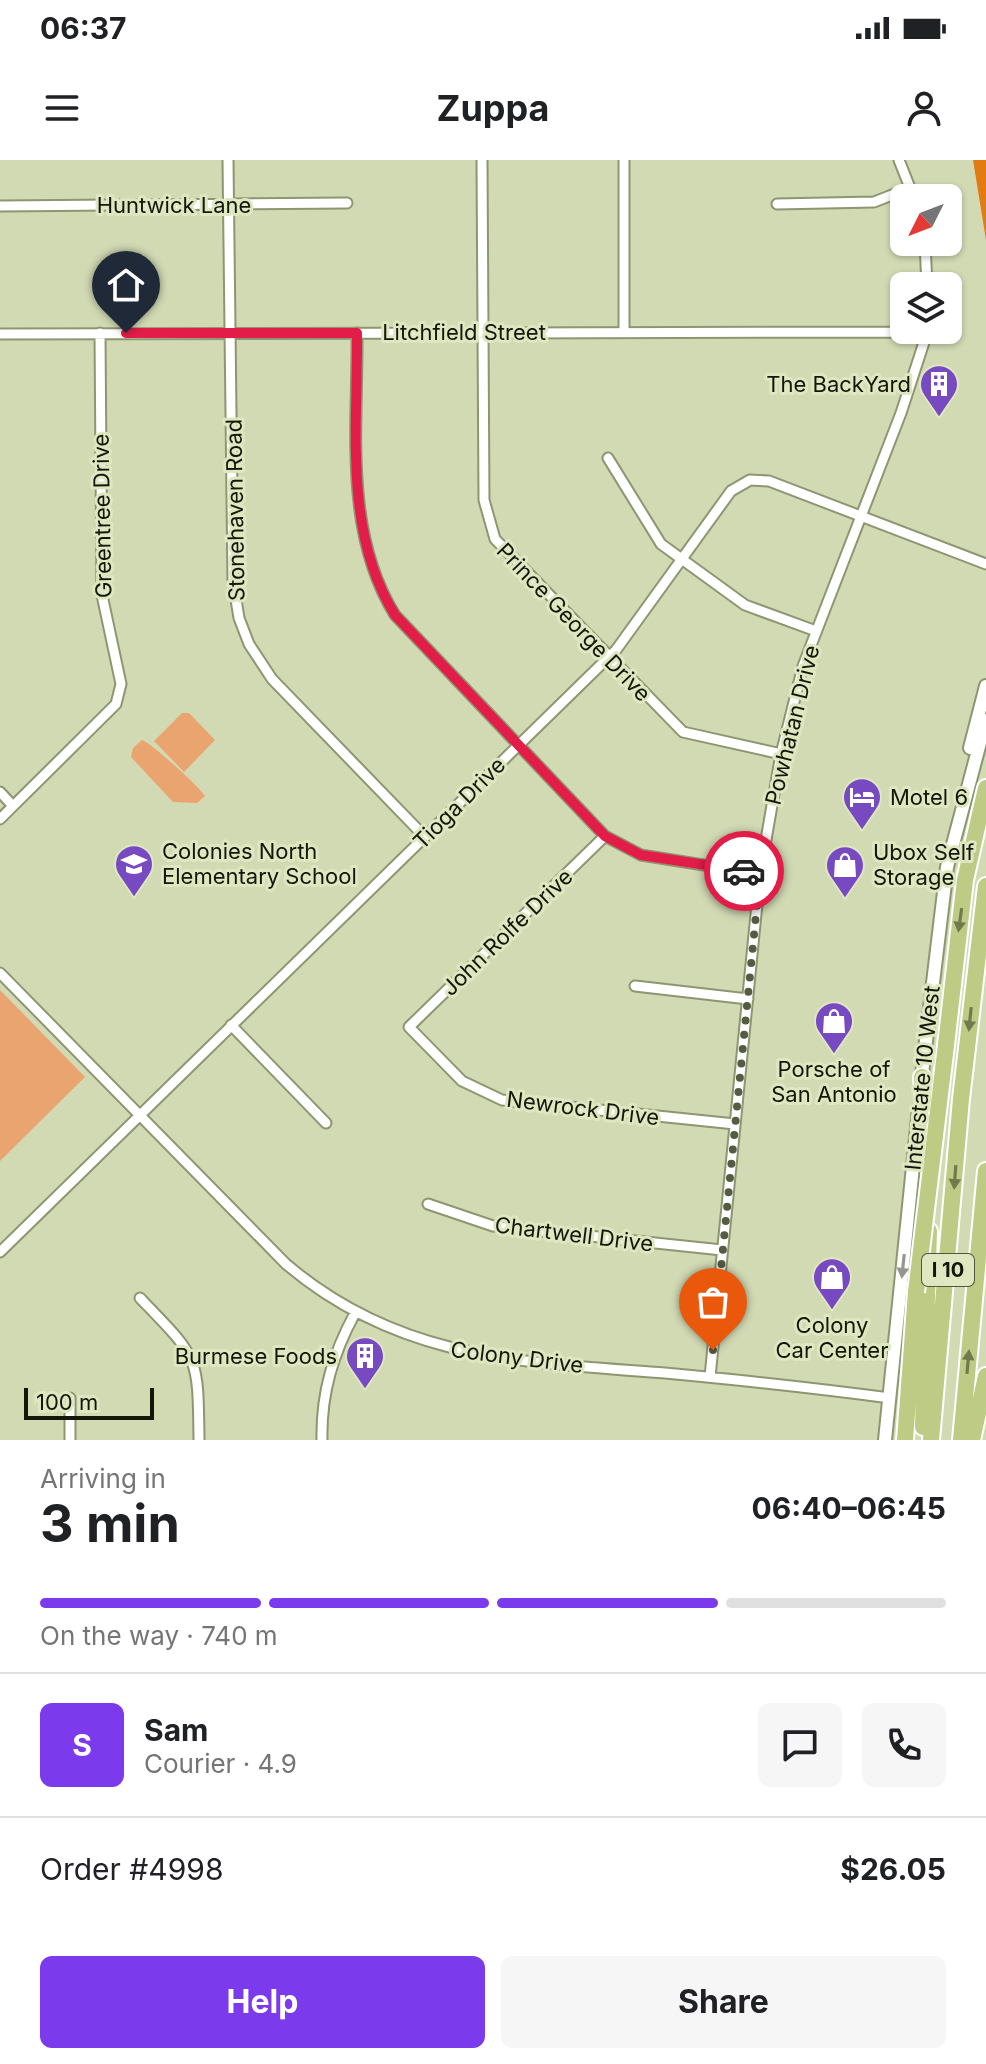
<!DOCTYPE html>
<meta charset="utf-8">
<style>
body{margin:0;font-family:Inter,sans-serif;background:#f6f6f6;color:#202124;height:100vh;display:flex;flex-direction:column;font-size:30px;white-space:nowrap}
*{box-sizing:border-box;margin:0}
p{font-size:26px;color:#757577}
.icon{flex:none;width:44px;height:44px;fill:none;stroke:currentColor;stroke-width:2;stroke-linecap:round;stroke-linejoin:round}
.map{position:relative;height:1280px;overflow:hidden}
.sheet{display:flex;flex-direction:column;background:#fff;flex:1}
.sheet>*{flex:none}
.needle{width:52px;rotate:228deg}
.controls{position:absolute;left:890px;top:24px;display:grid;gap:16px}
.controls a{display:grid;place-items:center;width:72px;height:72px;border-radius:12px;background:#fff;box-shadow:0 2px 6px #0004;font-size:40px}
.scale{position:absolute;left:24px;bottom:20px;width:130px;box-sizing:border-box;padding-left:8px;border:4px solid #131608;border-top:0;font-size:22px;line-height:28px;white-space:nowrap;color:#131608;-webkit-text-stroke:6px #dfe7c1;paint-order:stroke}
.pin{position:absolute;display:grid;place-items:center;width:68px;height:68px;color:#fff;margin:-82px -34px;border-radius:50% 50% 50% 0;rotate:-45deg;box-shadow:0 0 8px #0007}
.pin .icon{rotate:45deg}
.courier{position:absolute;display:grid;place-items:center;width:80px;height:80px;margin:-40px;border:6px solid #e11d48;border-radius:50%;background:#fff;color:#222;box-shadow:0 2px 10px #0007}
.overview em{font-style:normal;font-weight:700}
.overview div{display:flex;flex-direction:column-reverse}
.overview{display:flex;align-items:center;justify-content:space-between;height:136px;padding:0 40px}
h1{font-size:52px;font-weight:700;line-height:60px}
.bar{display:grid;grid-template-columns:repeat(4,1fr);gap:12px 8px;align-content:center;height:96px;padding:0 40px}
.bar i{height:10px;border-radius:6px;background:#e0e0e0}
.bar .current{background:#7c3aed}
.bar p{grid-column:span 4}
.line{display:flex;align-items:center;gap:20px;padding:0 40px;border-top:2px solid #e0e0e0}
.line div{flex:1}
.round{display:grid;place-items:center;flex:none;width:84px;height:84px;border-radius:12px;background:#f6f6f6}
.action{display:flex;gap:16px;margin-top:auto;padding:16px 40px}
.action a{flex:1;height:92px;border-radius:12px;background:#7c3aed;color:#fff;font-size:32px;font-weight:700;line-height:92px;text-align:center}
.action a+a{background:#f6f6f6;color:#202124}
.status{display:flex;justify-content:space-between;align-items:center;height:56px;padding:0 40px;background:#fff;direction:ltr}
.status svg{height:22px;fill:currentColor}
header{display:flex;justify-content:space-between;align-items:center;height:104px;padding:0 40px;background:#fff;font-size:36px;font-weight:700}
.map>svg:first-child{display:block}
.green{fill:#eaa470}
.forest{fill:#e27b11}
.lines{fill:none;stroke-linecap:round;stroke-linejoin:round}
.minor-casing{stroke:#8e9571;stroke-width:13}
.secondary-casing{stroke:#8e9571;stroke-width:16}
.motorway-casing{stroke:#fff;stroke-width:20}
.minor{stroke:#fff;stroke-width:9}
.secondary{stroke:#fff;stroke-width:12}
.motorway{stroke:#becb85;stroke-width:16}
.motorway-bridge-casing{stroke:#fff;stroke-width:20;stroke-linecap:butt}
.motorway-bridge{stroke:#becb85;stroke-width:16}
.oneway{fill:#717a4d}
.oneway2{fill:#959690}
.done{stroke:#565b44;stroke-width:8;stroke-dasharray:0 14.4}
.route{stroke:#e11d48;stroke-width:10}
.labels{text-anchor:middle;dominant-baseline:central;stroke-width:6;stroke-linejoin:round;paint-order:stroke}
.shield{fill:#dfe7c1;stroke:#505540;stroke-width:2}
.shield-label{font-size:20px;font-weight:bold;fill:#131608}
.street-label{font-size:22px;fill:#131608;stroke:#dfe7c1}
.poi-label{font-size:22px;fill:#131608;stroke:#dfe7c1;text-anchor:start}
</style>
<div class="status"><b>06:37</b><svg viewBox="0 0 49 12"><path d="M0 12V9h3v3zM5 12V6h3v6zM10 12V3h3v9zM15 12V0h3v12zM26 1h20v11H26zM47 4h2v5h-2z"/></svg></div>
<header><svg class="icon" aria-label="menu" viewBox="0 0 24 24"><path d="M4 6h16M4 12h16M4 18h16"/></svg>Zuppa<svg class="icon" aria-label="person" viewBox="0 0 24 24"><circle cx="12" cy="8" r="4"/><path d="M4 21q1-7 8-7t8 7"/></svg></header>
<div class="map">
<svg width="986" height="1280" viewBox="0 0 986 1280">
<rect width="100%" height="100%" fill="#d2dab4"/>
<path class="green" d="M182,553H189L215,580L184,612L154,581Z
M142,580C150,582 200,627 205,636L197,643L173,642L131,597L133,588Z
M0,830L85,917L0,1001Z"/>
<path class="forest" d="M973,0H986V80Z"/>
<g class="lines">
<defs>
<path id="minor" d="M228,0L233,421L239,458L249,484L272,519L425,677
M482,0L484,340L495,379L683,572L781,594
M624,0V171
M899,0L914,38
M777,44L874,42L910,28
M0,46L347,43
M925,82L927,126
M357,173C358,267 343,371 395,455L605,676L641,695L760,714
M0,174L927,172
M608,298L661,384L745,445L816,471
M0,632L13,646
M0,659L116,544L121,524L102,435L100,173
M605,676L409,867L462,921L502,940L735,964
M0,813L286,1104C400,1201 524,1202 665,1213C740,1220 815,1228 890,1238
M635,826L748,839
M231,865L326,963
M428,1044L493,1066L722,1090
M0,1092L616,490L731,331L750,320L769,321L986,404
M140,1138C199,1199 198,1195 199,1280
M710,1217L760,714L781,594L803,506L901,253L928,170
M70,1238V1280
M322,1280C321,1233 333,1194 355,1153"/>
<path id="secondary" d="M970,588L986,526
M921,922L947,707L986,560
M885,1280L919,948"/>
<path id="motorway" d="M946,885L965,720L986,628
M922,917L927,999
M923,1267L929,1071
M905,1280L916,1132
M931,1280L961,939L986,726
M961,1280L986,1011
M972,1280L986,1216"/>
</defs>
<use href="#minor" class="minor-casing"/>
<use href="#secondary" class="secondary-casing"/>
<use href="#motorway" class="motorway-casing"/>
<use href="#minor" class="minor"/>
<use href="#secondary" class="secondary"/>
<use href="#motorway" class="motorway"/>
<defs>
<path id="motorway-bridge" d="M916,1132L946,885"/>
</defs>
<use href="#motorway-bridge" class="motorway-bridge-casing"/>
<use href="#motorway-bridge" class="motorway-bridge"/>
</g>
<defs><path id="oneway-solid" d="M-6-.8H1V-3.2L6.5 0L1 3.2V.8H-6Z" transform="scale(2)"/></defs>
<g class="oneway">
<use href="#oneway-solid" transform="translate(960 760) rotate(98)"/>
<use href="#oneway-solid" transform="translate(970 859) rotate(96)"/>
<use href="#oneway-solid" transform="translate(955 1017) rotate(94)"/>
<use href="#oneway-solid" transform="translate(968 1202) rotate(-85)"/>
</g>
<use class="oneway2" href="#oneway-solid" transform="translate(903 1106) rotate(96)"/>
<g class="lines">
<path class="done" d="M713,1190L760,714L744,711"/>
<path class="route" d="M126,173H357C358,267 343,371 395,455L605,676L641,695L744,711"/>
</g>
<defs>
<symbol id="building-pin" viewBox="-11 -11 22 30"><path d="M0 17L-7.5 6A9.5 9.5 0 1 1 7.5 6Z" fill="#774ac2" stroke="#dfe7c1"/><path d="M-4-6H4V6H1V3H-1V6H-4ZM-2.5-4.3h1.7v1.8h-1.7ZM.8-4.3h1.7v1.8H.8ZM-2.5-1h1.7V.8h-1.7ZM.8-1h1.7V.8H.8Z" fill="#fff"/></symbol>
<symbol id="hotel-pin" viewBox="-11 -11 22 30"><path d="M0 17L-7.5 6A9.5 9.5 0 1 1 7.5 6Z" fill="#774ac2" stroke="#dfe7c1"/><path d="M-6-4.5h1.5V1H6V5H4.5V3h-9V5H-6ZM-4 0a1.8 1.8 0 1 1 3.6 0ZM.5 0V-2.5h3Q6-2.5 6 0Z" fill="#fff"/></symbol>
<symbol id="school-pin" viewBox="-11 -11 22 30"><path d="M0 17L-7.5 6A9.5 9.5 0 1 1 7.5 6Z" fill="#774ac2" stroke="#dfe7c1"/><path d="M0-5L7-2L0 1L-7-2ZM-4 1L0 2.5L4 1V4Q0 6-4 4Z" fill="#fff"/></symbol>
<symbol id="shop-pin" viewBox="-11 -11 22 30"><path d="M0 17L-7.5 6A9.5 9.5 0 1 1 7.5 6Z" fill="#774ac2" stroke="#dfe7c1"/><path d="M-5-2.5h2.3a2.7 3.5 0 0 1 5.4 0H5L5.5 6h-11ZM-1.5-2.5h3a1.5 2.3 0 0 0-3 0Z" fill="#fff"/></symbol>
</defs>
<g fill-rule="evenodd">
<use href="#building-pin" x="917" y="202" width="44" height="60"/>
<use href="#hotel-pin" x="840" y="615" width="44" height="60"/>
<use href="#school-pin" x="112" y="682" width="44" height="60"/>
<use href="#shop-pin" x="823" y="683" width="44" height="60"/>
<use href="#shop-pin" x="812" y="839" width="44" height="60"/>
<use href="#shop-pin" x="810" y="1095" width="44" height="60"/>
<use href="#building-pin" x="343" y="1174" width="44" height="60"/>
</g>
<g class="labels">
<rect class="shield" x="922" y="1094" width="52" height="32" rx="6"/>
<g class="shield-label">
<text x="948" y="1110">I 10</text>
</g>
<g class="street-label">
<text x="174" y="45">Huntwick Lane</text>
<text x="464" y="172">Litchfield Street</text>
<text transform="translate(235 350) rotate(-91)">Stonehaven Road</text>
<text transform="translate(102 356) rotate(-91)">Greentree Drive</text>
<text transform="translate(574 462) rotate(46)">Prince George Drive</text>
<text transform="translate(792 565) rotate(-76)">Powhatan Drive</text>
<text transform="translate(459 643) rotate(-45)">Tioga Drive</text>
<text transform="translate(507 772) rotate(-44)">John Rolfe Drive</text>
<text transform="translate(922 918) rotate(-84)">Interstate 10 West</text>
<text transform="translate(583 948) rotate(7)">Newrock Drive</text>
<text transform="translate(574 1074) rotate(7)">Chartwell Drive</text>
<text transform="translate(517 1197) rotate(7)">Colony Drive</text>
</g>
<g class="poi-label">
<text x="911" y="224" text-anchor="end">The BackYard</text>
<text x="890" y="637">Motel 6</text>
<text x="162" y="691">Colonies North<tspan x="162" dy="25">Elementary School</tspan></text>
<text x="873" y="692">Ubox Self<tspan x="873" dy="25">Storage</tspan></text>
<text x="834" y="909" text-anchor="middle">Porsche of<tspan x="834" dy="25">San Antonio</tspan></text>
<text x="832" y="1165" text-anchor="middle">Colony<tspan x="832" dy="25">Car Center</tspan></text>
<text x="337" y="1196" text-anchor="end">Burmese Foods</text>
</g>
</g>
</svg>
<div class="controls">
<a><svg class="needle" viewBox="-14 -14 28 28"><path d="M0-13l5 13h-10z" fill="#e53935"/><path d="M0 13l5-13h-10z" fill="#757577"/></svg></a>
<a><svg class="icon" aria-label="layers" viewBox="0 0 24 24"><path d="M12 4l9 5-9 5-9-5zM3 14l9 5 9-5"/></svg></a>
</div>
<div class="scale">100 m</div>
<div class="pin" style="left:713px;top:1190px;background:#ea580c"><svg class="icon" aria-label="bag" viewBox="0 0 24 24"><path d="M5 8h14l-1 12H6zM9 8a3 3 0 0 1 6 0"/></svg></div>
<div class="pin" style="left:126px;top:173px;background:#1f2937"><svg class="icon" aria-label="home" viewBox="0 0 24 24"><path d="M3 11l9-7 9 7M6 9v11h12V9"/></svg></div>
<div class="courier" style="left:744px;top:711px"><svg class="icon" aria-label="car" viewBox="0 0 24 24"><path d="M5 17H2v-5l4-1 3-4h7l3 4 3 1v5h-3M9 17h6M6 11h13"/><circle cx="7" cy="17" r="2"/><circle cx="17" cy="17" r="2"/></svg></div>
</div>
<section class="sheet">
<div class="overview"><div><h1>3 min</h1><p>Arriving in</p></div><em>06:40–06:45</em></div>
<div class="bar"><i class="current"></i><i class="current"></i><i class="current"></i><i></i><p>On the way · 740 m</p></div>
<div class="line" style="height:144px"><b class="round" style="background:#7c3aed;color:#fff">S</b><div><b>Sam</b><p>Courier · 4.9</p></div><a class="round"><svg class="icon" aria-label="chat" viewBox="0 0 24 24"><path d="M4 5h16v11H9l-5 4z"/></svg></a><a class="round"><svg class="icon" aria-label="phone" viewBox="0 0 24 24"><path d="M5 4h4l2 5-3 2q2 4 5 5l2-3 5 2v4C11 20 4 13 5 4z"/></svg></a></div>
<div class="line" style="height:104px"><div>Order #4998</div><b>$26.05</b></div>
<div class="action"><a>Help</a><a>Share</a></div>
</section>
